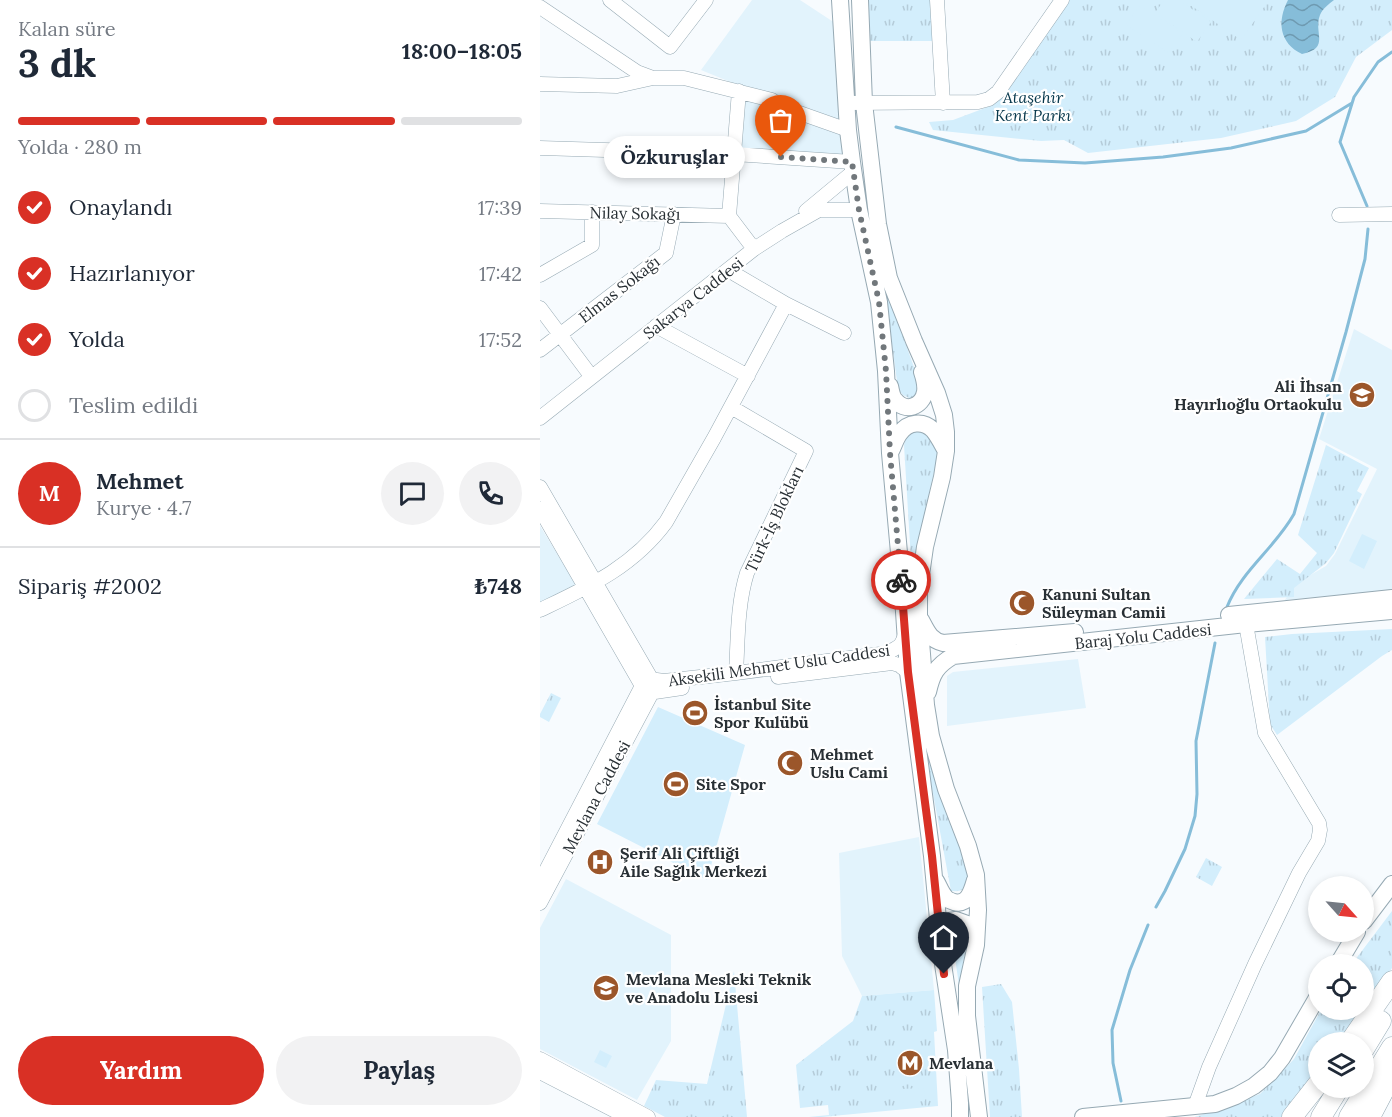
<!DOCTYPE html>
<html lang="tr">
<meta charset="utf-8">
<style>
body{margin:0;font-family:Lora,serif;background:#f2f2f3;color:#1f2937;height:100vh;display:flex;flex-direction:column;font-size:22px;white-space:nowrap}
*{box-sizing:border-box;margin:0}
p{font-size:20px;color:#747a83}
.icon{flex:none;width:33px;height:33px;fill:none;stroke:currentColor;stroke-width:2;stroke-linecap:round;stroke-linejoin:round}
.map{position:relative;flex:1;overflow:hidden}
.sheet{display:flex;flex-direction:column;background:#fff;width:540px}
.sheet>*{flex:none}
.needle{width:39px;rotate:117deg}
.fabs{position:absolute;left:768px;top:876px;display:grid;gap:12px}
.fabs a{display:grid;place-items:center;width:66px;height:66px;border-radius:50%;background:#fff;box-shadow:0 3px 9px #0003;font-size:30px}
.pin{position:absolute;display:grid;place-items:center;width:51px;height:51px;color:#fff;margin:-62px -26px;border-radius:50% 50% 50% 0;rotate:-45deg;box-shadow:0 0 6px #0007}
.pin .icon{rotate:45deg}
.courier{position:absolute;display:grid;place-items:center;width:60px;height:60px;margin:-30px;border:4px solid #d93025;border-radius:50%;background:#fff;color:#222;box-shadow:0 2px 8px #0007}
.bubble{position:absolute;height:42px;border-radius:21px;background:#fff;box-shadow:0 3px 9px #0003;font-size:20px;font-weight:700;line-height:42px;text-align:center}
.summary em{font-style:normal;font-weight:700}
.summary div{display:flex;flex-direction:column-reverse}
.summary{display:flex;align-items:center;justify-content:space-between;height:102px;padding:0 18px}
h1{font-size:39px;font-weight:700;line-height:45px}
.bar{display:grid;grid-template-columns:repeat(4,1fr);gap:9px 6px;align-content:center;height:72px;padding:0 18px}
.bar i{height:8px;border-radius:4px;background:#e0e1e3}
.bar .selected{background:#d93025}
.bar p{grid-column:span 4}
.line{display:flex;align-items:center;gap:15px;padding:0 18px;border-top:2px solid #e0e1e3}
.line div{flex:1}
.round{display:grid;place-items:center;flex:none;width:63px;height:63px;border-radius:32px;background:#f2f2f3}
ol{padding:0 18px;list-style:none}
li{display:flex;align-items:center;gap:18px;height:66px}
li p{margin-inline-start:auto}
li .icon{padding:6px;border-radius:50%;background:#d93025;color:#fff;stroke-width:4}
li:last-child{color:#747a83}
li i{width:33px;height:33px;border:3px solid #e0e1e3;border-radius:50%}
.button{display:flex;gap:12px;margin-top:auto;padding:12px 18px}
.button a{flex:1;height:69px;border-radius:36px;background:#d93025;color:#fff;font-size:24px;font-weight:700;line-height:69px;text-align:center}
.button a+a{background:#f2f2f3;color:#1f2937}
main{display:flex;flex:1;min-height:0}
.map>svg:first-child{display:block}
.built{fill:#e2f3fc}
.grass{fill:url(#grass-tufts)}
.pitch{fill:#d3eefc}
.water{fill:url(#water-waves)}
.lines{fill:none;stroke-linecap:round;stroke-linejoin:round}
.stream{stroke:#86bdd9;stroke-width:3}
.minor-casing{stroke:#96a9b3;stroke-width:15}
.major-casing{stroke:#96a9b3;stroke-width:18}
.highway-casing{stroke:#96a9b3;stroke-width:21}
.minor{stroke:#fff;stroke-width:14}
.major{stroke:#fff;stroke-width:16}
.highway{stroke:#fff;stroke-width:20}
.done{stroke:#71777b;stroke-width:6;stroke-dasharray:0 10.8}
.route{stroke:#d93025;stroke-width:8}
.labels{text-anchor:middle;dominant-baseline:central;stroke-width:4.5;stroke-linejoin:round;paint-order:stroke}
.park-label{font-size:16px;font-style:italic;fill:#07384c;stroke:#fff}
.street-label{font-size:16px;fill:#293035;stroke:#fff}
.poi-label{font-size:16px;font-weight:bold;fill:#293035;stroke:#fff;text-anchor:start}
</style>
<main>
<section class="sheet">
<div class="summary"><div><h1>3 dk</h1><p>Kalan süre</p></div><em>18:00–18:05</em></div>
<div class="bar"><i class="selected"></i><i class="selected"></i><i class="selected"></i><i></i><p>Yolda · 280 m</p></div>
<ol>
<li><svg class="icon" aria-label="check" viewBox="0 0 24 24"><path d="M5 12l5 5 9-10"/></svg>Onaylandı<p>17:39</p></li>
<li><svg class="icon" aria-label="check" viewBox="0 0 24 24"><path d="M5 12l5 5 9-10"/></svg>Hazırlanıyor<p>17:42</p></li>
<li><svg class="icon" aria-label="check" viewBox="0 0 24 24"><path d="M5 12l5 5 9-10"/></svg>Yolda<p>17:52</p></li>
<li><i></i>Teslim edildi</li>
</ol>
<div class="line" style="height:108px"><b class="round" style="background:#d93025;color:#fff">M</b><div><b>Mehmet</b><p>Kurye · 4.7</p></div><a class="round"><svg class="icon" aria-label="chat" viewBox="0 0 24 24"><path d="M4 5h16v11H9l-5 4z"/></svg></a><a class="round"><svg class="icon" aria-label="phone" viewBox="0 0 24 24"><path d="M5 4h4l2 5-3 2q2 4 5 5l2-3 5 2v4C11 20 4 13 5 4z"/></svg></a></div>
<div class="line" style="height:78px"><div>Sipariş #2002</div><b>₺748</b></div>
<div class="button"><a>Yardım</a><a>Paylaş</a></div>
</section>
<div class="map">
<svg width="852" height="1117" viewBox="0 0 852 1117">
<defs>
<pattern id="grass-tufts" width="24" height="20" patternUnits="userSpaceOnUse" patternTransform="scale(1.5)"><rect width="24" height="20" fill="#d3eefc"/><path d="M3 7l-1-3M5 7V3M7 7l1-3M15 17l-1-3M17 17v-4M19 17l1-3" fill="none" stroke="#b5ccd9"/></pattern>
<pattern id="water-waves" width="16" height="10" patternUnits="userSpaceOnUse" patternTransform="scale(1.5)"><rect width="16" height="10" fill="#86bdd9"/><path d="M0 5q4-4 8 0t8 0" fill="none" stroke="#6e9ab1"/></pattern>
</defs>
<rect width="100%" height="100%" fill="#f7fbfe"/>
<path class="built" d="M212,0H260L295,23L303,122L205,88L161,70Z
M192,95L301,131L306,159L189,150Z
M814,329L852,350V590L745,600L755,584L786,566L795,554L837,469L779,439Z
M0,526L37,586L0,604Z
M538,659L546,708L407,726V676L413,672Z
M379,837L394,990L322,996L302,956L299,853Z
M26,879L131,935V1041L97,1100L0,1049V928Z"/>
<path class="grass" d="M325,0H391L392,41H327Z
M529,0H852V30L816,57L795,97L756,121L681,138L548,153L524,140L501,141L393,130L389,122L413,120L453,105Z
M344,284L379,381L377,397L369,398L363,395L358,389Z
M374,431L385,432L391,437L398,454L383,521L373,593L364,445L367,436Z
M786,445L829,468L817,491L822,494L794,553L786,563L754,588V597L704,599L737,559L760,574L777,553L758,535Z
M852,629V650L842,656L737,735L730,724L725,637L752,634Z
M11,693L21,698L9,722L0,717V714Z
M384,745L404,799L430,876C426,888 425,892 411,891Z
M666,858L682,867L672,886L656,877Z
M852,911V968L824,1009V964H812Z
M423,928L428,935L419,985L411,931Z
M194,971L207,1117H125L104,1106L116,1080L167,1084Z
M461,984L472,1002L479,1069L482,1117H450L442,987Z
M394,990L397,1031L394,1032L398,1106L282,1117H269L289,1115L288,1105L260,1108L256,1065L313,1021L322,996Z
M781,1010H823L799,1042H778V1072L745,1117H655L720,1094L754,1059Z
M60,1050L72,1056L66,1068L54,1062Z"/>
<path class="pitch" d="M624,0H639L671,22L657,42L615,13Z
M643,0H729L701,40Z
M600,5L642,34L629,53L586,25Z
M822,534L837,541L824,569L809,561Z
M118,707L205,745L167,880L57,824Z
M384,1088L385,1101L360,1103L359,1089Z"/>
<path class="water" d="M748,0H794C789,4 783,8 780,15C773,33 791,48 762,54C739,43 737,21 748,0Z"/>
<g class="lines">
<path class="stream" d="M356,127L479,160L545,163L623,157L691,148L766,131L812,103
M827,206L800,142L814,97L838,62L852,52
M687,607C701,571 735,548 754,514L806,332L825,259L828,229
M616,907L625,891L645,849L655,816L657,794L656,741L675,643
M581,1101L573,1063L572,1030L590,970L608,925"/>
<defs>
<path id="minor" d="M70,0L130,47L166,0
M397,0L403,103
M0,7L97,72L113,78
M0,84L77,86L113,78H144L232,100L240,106L308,130
M199,91L189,216L214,249
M307,103L438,102L449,99L458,92L522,0
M0,148L194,154L312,162
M0,211L189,216
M266,211L313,172
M799,215L852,214
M188,270L246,304L304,333
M0,275L52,245V212
M0,308L51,376
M116,326L208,376
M0,350L126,253L134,214
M191,407L266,451L207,573C197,605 198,640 196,673
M0,418L214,249L242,231L279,210H319
M0,487L112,680L115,683V687L0,903
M0,509L102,686L103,690L108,693L142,688
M0,610C48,587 93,567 126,522L174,438L246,304
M238,677L352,663L359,665L368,672
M0,882L105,680L109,679L124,681L196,673L348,653C358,646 361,648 365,635
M0,1059L108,1117
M0,1072L87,1117
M655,1106L669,1067L715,964L759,873L778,841L780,830L779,823L725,733L706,624"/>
<path id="major" d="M300,0L308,130L312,162L319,210L339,302L346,371L350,453L363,597L368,672L392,856L401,951L416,1050L420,1103V1117
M320,0L324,103L338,224L349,278L374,341L397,393L404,415L406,432V451L402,477L385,547L379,589V616L386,705L391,736L406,789L428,846L436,875L438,910L436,945L427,986V1016L439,1117
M350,386C351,391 352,397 355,400C365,413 382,407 385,392C386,386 384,378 382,372
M351,451C354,445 356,438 360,433C368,422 383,420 393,430C398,436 402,444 406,451
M689,615L852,598
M381,620C387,631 390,640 403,643L535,632
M388,692C392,674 396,666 413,656L706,624L852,611
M396,881C399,886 401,893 406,898C408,900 411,901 414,902C428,906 432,890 435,880
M824,921L852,884
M402,942C403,934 406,928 410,921L416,920L430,925L435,941
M798,964L817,932
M543,1117L675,1104L696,1096L714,1086L730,1073L742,1058L778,996"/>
<path id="highway" d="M810,1042L852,981
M824,1049L841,1021
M752,1117L778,1084
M781,1117L799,1088
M809,1117L852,1047
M830,1117L852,1075"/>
</defs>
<use href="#minor" class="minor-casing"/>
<use href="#major" class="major-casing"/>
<use href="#highway" class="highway-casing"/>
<use href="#minor" class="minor"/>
<use href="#major" class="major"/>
<use href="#highway" class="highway"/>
</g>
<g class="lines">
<path class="done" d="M241,157L312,162L319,210L339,302L346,371L350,453L361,580"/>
<path class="route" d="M361,580L368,672L392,856L404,974"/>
</g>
<defs>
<symbol id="school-disc" viewBox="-11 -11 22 22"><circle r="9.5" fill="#9b562a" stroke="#fff"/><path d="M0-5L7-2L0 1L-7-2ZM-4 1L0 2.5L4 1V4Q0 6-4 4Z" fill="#fff"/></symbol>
<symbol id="mosque-disc" viewBox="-11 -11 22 22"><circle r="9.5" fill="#9b562a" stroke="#fff"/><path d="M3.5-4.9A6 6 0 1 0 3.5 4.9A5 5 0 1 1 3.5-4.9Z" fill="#fff"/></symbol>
<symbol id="stadium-disc" viewBox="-11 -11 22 22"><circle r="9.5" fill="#9b562a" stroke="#fff"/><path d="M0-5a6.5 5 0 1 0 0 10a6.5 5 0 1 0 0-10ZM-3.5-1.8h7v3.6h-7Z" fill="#fff"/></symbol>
<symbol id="hospital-disc" viewBox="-11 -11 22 22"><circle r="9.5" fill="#9b562a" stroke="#fff"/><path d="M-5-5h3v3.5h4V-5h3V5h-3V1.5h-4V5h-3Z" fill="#fff"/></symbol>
<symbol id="metro-disc" viewBox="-11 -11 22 22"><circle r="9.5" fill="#9b562a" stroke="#fff"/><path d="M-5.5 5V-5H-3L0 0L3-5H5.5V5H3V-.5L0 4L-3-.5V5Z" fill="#fff"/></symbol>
</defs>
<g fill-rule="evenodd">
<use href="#school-disc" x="807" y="380" width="30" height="30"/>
<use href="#mosque-disc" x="467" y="588" width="30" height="30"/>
<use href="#stadium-disc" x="140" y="698" width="30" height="30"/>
<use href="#mosque-disc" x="235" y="748" width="30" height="30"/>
<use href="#stadium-disc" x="121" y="769" width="30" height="30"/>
<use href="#hospital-disc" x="45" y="847" width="30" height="30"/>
<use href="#school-disc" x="51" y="973" width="30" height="30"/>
<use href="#metro-disc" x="355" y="1048" width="30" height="30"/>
</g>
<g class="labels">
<g class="park-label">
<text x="493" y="97">Ataşehir<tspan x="493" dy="18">Kent Parkı</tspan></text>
</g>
<g class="street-label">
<text transform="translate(95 213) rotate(1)">Nilay Sokağı</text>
<text transform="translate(79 289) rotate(-38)">Elmas Sokağı</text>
<text transform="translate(153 298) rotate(-38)">Sakarya Caddesi</text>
<text transform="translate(234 519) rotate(-65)">Türk-İş Blokları</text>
<text transform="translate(603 636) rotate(-6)">Baraj Yolu Caddesi</text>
<text transform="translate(239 665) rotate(-8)">Aksekili Mehmet Uslu Caddesi</text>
<text transform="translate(56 797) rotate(-62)">Mevlana Caddesi</text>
</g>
<g class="poi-label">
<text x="802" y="386" text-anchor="end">Ali İhsan<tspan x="802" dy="18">Hayırlıoğlu Ortaokulu</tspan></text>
<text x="502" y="594">Kanuni Sultan<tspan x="502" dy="18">Süleyman Camii</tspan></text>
<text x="174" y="704">İstanbul Site<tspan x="174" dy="18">Spor Kulübü</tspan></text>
<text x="270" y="754">Mehmet<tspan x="270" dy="18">Uslu Cami</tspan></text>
<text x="156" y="784">Site Spor</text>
<text x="80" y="853">Şerif Ali Çiftliği<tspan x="80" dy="18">Aile Sağlık Merkezi</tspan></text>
<text x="86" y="979">Mevlana Mesleki Teknik<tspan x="86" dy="18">ve Anadolu Lisesi</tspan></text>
<text x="389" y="1063">Mevlana</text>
</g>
</g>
</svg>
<div class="fabs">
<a><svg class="needle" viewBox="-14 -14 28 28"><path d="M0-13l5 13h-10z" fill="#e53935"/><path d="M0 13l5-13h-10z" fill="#747a83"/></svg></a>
<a><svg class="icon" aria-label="locate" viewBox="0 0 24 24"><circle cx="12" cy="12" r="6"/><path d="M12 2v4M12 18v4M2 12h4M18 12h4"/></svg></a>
<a><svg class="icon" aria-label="layers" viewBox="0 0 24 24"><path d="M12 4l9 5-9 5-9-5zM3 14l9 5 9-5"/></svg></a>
</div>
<div class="pin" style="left:241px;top:157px;background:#ea580c"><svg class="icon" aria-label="bag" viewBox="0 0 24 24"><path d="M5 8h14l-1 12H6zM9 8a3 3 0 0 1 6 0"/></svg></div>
<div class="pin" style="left:404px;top:974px;background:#1f2937"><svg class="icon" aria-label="home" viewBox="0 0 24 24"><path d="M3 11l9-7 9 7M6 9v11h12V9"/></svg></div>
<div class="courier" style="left:361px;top:580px"><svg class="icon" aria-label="bike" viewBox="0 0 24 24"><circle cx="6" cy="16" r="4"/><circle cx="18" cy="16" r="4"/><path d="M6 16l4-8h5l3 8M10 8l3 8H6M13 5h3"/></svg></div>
<div class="bubble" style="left:64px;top:136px;width:141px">Özkuruşlar</div>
</div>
</main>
